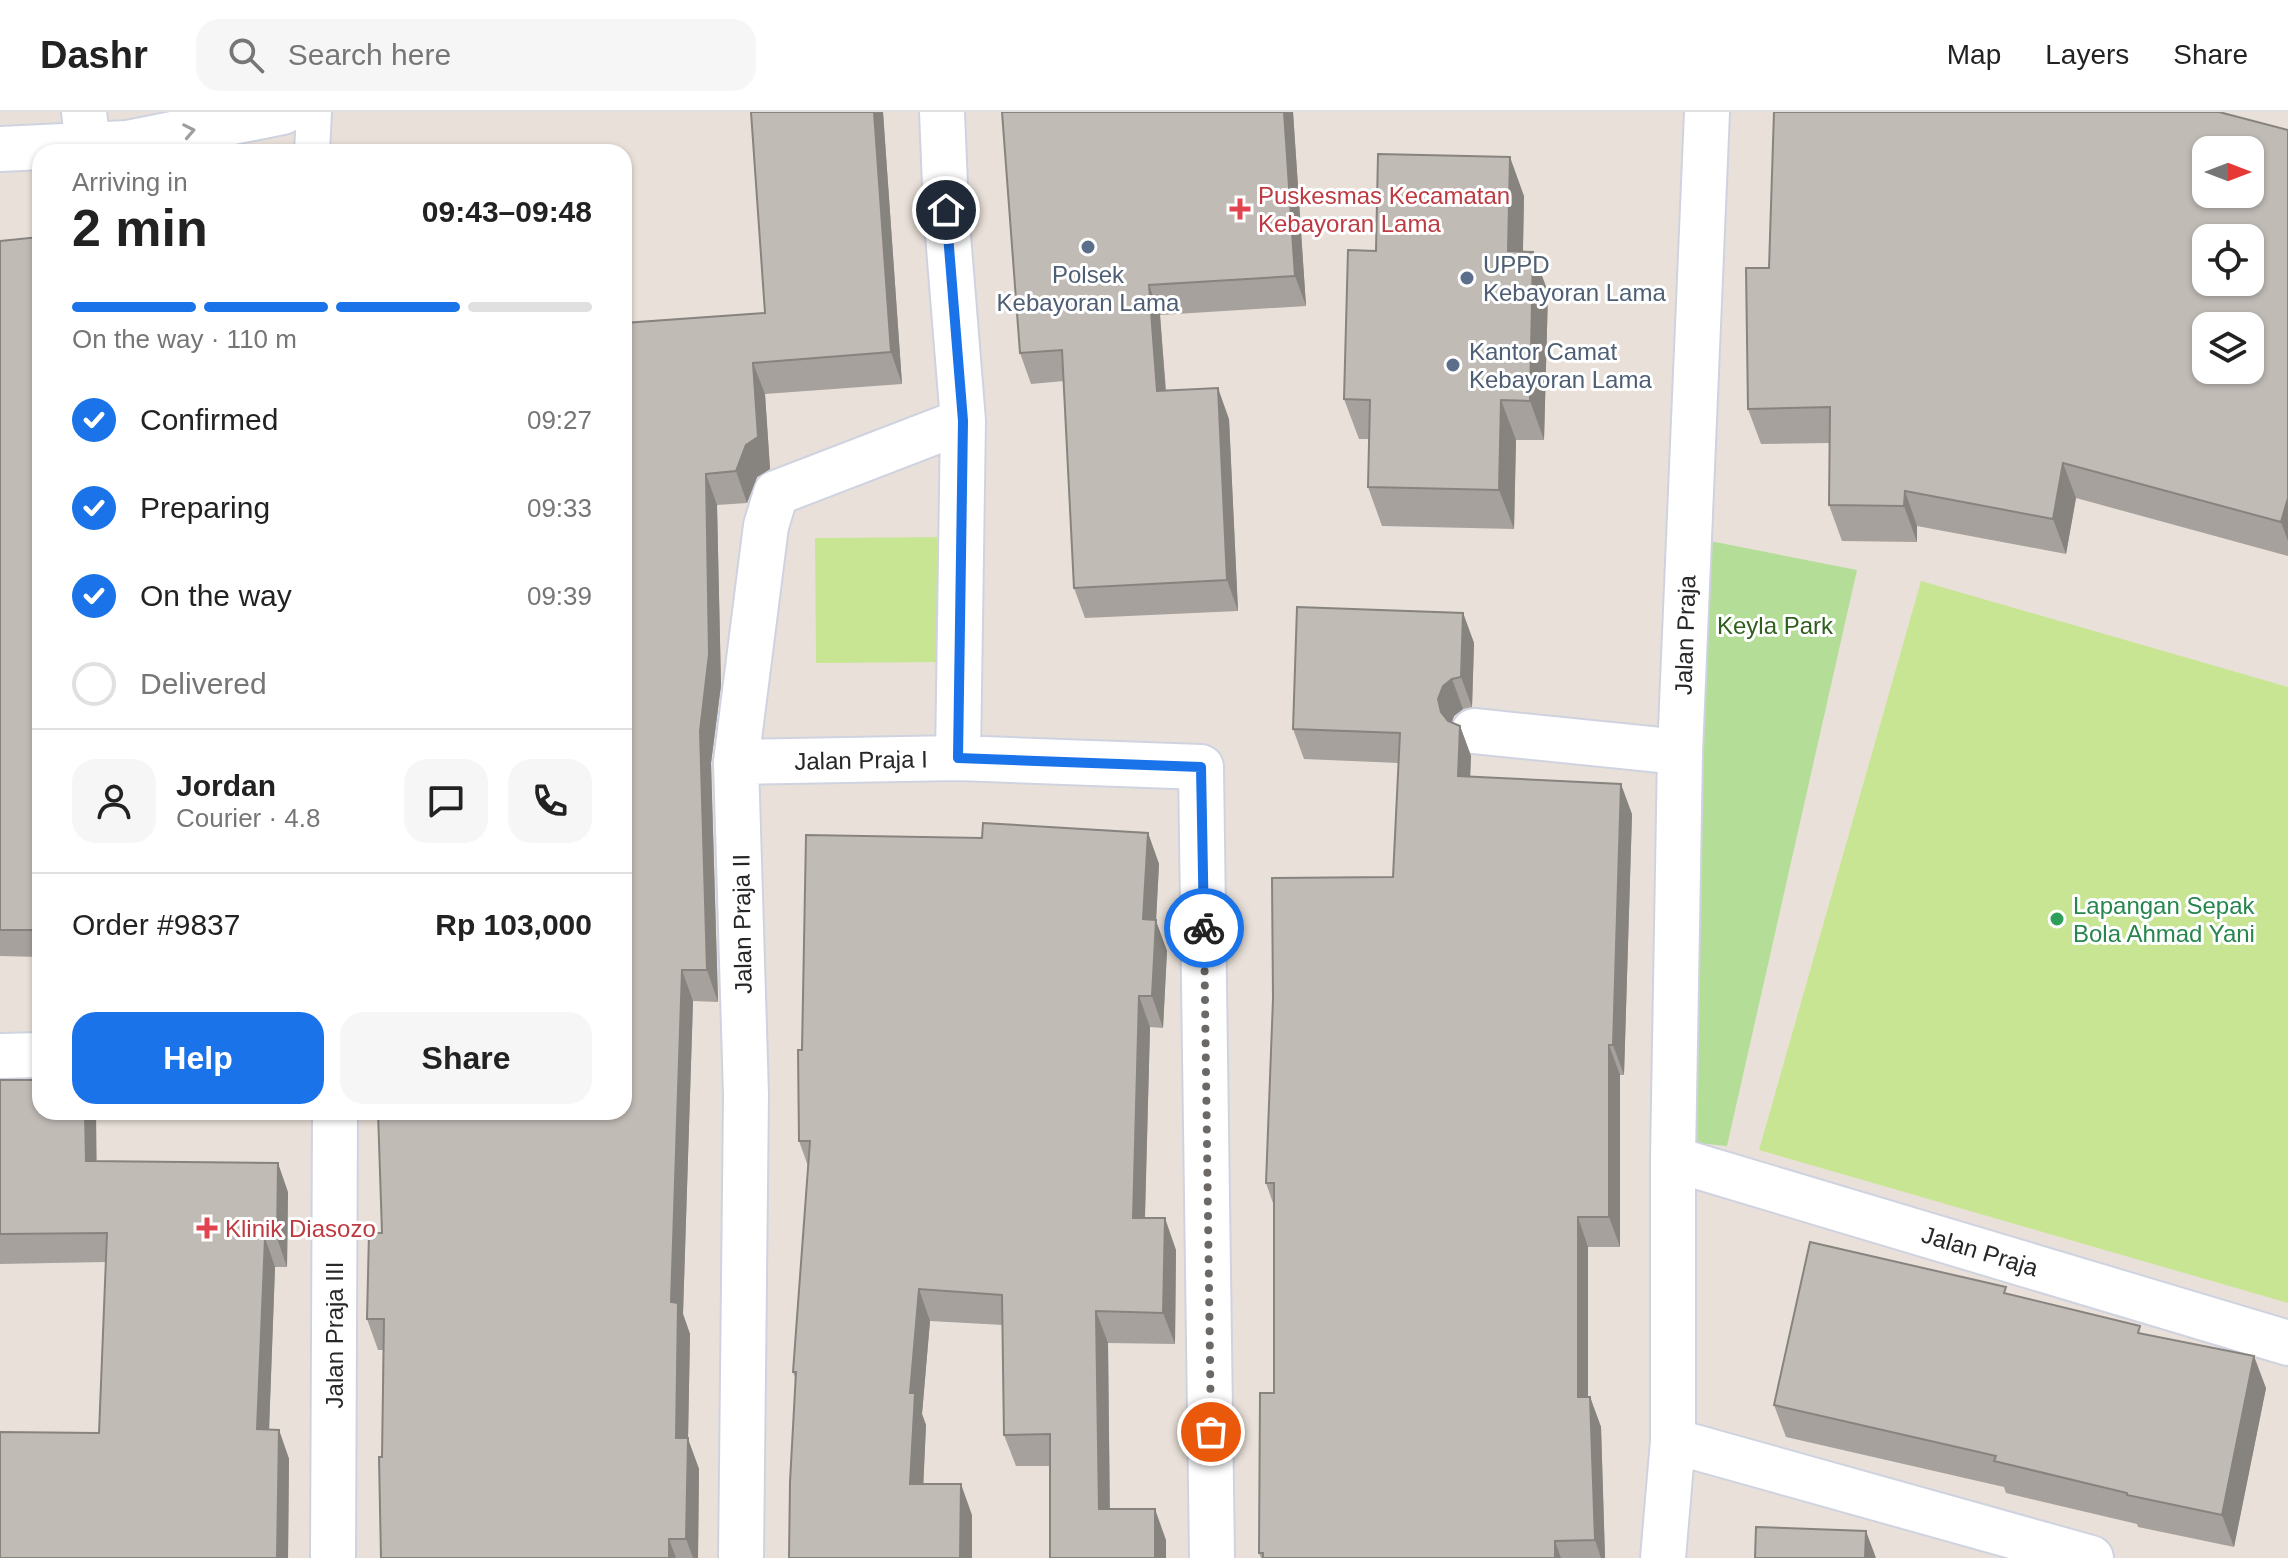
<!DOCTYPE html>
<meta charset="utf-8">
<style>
body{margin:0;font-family:Arial,sans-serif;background:#f6f6f6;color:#222;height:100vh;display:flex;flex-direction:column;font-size:30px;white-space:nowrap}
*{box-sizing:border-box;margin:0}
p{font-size:26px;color:#767676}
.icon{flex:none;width:44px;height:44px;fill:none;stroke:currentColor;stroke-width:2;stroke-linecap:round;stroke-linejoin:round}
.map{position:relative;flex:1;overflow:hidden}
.details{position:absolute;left:32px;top:32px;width:600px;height:976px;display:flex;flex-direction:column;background:#fff;border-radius:24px;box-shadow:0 2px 6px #0004}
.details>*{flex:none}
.needle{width:52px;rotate:90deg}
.controls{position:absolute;left:2192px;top:24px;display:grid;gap:16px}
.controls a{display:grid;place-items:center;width:72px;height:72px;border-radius:16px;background:#fff;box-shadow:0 2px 6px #0004;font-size:40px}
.pin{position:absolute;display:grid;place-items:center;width:68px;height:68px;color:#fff;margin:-34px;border:4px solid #fff;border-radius:50%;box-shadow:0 2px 8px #0007}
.courier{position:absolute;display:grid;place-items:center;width:80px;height:80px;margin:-40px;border:6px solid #1a73e8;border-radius:50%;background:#fff;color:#222;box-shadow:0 2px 10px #0007}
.summary em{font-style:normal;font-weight:700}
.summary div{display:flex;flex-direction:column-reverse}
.summary{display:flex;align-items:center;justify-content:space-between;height:136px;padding:0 40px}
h1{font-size:52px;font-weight:700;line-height:60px}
.bar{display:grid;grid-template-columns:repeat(4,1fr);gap:12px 8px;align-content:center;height:96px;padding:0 40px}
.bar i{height:10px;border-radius:6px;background:#e0e0e0}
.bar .selected{background:#1a73e8}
.bar p{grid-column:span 4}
.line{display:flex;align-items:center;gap:20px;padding:0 40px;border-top:2px solid #e0e0e0}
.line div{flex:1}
.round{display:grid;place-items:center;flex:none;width:84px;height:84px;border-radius:24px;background:#f6f6f6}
ol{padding:0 40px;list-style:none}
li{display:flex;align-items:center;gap:24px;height:88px}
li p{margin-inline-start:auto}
li .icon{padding:8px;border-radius:50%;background:#1a73e8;color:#fff;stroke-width:4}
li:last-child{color:#767676}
li i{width:44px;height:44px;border:4px solid #e0e0e0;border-radius:50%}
.cta{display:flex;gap:16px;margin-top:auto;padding:16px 40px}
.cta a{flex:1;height:92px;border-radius:24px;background:#1a73e8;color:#fff;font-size:32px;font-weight:700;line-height:92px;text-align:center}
.cta a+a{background:#f6f6f6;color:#222}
header{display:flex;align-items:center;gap:48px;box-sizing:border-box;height:112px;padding:0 40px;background:#fff;border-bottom:2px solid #e0e0e0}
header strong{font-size:38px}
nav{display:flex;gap:44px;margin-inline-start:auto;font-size:28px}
.search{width:560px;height:72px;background:#f6f6f6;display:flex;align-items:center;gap:20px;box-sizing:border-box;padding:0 28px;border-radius:24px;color:#767676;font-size:30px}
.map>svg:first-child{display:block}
.green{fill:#b4de97}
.pitch{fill:#c8e593}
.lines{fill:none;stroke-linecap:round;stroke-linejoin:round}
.lane-casing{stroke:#cfd3e0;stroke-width:38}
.street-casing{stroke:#cfd3e0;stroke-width:48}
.secondary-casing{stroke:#cfd3e0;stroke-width:48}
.lane{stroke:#fff;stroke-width:34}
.street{stroke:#fff;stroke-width:44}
.secondary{stroke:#fff;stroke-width:44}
.wall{fill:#a6a19d}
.shaded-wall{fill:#87837f}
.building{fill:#c1bbb6;stroke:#87837f;stroke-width:2;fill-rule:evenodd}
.oneway{stroke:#9e9e9e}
.done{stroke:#6b6865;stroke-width:8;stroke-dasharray:0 14.4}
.route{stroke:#1a73e8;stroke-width:10}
.health-dot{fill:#e0444e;stroke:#fff;stroke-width:3}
.service-dot{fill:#5c6f8a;stroke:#fff;stroke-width:3}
.leisure-dot{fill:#2e9e5b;stroke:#fff;stroke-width:3}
.labels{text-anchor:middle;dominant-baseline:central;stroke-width:6;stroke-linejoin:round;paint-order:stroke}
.health-label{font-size:24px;fill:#be3a42;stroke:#fff;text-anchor:start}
.service-label{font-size:24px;fill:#4e5e75;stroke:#fff;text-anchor:start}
.park-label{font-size:24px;fill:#2f5f1c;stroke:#fff}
.street-label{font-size:24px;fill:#272727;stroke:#fff}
.leisure-label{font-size:24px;fill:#27864d;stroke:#fff;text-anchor:start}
</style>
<header>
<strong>Dashr</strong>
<div class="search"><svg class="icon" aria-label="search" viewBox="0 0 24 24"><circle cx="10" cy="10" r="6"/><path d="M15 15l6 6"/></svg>Search here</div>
<nav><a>Map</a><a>Layers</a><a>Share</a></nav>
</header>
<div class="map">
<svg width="2288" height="1446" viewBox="0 0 2288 1446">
<rect width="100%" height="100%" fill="#e9e1d9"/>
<path class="green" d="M1710,429L1857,458L1727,1034L1686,1030Z"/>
<path class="pitch" d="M953,425L954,550L816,551L815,426Z
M1921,469L2288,575V1191L1759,1038Z"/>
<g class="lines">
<defs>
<path id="lane" d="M312,40L314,0"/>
<path id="street" d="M84,0L88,34
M942,0L946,98L963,309L958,646
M1474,619L1680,640
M736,650L958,646L1201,655L1212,1446
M0,944L40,943
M1673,1047L2288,1231
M1673,1329L2091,1446
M333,1446L335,1000
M741,1446L746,983L736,650L766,414L776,381L963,309
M1663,1446L1673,1329V1047L1680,640L1707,0"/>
<path id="secondary" d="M0,37L127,31L283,0"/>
</defs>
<use href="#lane" class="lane-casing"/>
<use href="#street" class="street-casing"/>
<use href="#secondary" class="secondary-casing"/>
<use href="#lane" class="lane"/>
<use href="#street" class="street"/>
<use href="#secondary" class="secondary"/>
</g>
<path class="wall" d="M751,0H883L902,272L765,282L770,357L757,365L747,391L717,393L721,573L711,651L718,890L693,889L683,1202L690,1222L688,1327L699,1357L698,1446H381L383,1238H378L367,1207L382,1121L624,1000V211L765,201Z
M1002,0H1293L1306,194L1160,203L1166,279L1229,307L1238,499L1085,506L1074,476L1064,269L1031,272L1020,241Z
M2288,18V444L2076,386L2066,442L1917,414V430L1842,429L1829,393L1830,331L1761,332L1748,297L1769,156Z
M1524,84L1523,140H1533L1548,180L1544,328H1516L1514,417L1382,414L1368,375L1369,327H1359L1344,287L1376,139Z
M0,129H40V845L0,844Z
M1463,501L1474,531L1472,595L1463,597L1454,604L1452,610L1460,614L1471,644L1470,665L1632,702L1624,963H1620V1135H1588V1285H1590L1601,1315L1605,1446H1261L1259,1441L1274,1281V1094L1266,1071L1393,765L1399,651L1304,647L1293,617Z
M1148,721L1159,752L1156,809L1167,839L1163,916L1150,915L1145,1106L1176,1138L1175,1232L1108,1231L1110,1397L1166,1428V1446H1050V1354H1016L1004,1323L1003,1213L930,1209L922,1302L926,1313L923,1372L972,1403V1446L796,1268L793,1260L808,1054L799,1029L802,938L982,726Z
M0,968L40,1000H96V1049L288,1080L287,1155H275L269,1318H279L289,1347L288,1446H0L99,1321L106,1150L0,1152Z
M2008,1182L2143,1222L2266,1276L2234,1435L2138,1415L2137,1412L2006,1381L2004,1375L1786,1325L1774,1293Z"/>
<path class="shaded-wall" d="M874,0H883L902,272L891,240Z
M1284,0H1293L1306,194L1295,164Z
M1510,45L1524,84L1522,179L1508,139Z
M1533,140L1548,180L1544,328L1530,289Z
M1149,173L1160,203L1168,310L1157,279Z
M753,251L765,282L770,357L757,365L747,391L736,359Z
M1218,276L1229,307L1238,499L1227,468Z
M1501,288L1516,328L1514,417L1499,378Z
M2063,351L2076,386L2066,442L2053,407Z
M706,362L717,393L721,573L711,651L718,890L707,858L700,619Z
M1905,379L1917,414V430L1904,394Z
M2288,386V429L2281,410Z
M1463,501L1474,531L1472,595L1461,565Z
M1452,567L1463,597L1454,604L1449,617L1441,600L1438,587L1443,574Z
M1460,614L1471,644L1469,694L1458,664Z
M1621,672L1632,702L1624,963L1613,933Z
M1148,721L1159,752L1156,809L1167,839L1163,916L1152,884L1143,807Z
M682,858L693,889L683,1202L690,1222L688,1327L699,1357L698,1446H693L686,1427L676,1326L671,1190Z
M1139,884L1150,915L1144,1137L1133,1106Z
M1609,933L1620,963V1135L1609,1105Z
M85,1000H96L97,1078L86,1049Z
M278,1051L288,1080L287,1155L277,1126Z
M1578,1105L1588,1135V1315L1578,1285Z
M1165,1106L1176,1138L1175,1232L1163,1201Z
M265,1126L275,1155L268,1346L257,1317Z
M919,1177L930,1209L922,1302L926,1313L922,1403L910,1372V1281Z
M1096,1199L1108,1231L1110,1428L1099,1397Z
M2254,1244L2266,1276L2234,1435L2222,1403Z
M1590,1285L1601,1315L1605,1446H1601L1595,1428Z
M279,1318L289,1347L288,1446H277Z
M961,1372L972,1403V1446H960Z
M1155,1397L1166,1428V1446H1155Z
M1866,1419L1876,1446H1865Z
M669,1427L676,1446H669Z
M1555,1429L1561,1446H1555Z"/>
<path class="building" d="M751,0H874L891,240L753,251L758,325L746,333L736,359L706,362L709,542L700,619L707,858H682L671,1190L678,1191L676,1326H688L686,1427H669V1446H381L379,1345H382L384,1207H367L369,1121H382L378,1000H624V211L765,201Z
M1002,0H1284L1295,164L1149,173L1157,279L1218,276L1227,468L1074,476L1062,238L1020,241Z
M1774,0H2219L2288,18V386L2281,410L2063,351L2053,407L1905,379L1904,394L1829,393L1830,295L1748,297L1746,156H1769ZM2206,38H2250V82H2206ZM2206,126H2250V170H2206ZM2206,214H2250V258H2206Z
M1378,42L1510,45L1508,139L1533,140L1530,289L1501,288L1499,378L1368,375L1370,288L1344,287L1348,138L1376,139Z
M39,125L40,138V818H0V129Z
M1297,495L1463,501L1461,565L1452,567L1443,574L1438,587L1441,600L1448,609L1460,614L1458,664L1621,672L1613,933H1609V1105H1578V1285H1590L1595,1428L1555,1429V1446H1263V1441H1259L1260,1281H1274V1071H1266L1273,887L1272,766L1393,765L1400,621L1293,617Z
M983,711L1148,721L1143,807L1156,808L1152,884H1139L1133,1106H1165L1163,1201L1096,1199L1099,1397H1155V1446H1050V1322L1004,1323L1002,1183L919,1177L910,1281H915L910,1372H961L960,1446H789L790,1370L796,1260H793L810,1029H799L798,938H802L806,723L982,726Z
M0,968H40V1000H85L86,1049L278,1051L277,1126H265L257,1317L279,1318L277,1446H0V1320L99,1321L107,1121L0,1122Z
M1810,1130L2006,1175L2004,1181L2140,1214L2138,1221L2254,1244L2222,1403L2127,1383V1381L1994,1349L1996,1344L1774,1293Z
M1756,1415L1866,1419L1865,1446H1755Z"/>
<defs><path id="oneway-chevron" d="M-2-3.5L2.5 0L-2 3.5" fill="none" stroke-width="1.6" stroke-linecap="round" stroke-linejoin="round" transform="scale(2)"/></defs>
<use class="oneway" href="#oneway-chevron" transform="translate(189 19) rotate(-11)"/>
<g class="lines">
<path class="done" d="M1204,816L1211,1320"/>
<path class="route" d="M946,98L963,309L958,646L1201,655L1204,816"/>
</g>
<g class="health-dot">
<path d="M1236 85h8v8h8v8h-8v8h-8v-8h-8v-8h8z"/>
<path d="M203 1104h8v8h8v8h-8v8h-8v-8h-8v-8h8z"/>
</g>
<g class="service-dot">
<circle cx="1088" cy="135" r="8"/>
<circle cx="1467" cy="166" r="8"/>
<circle cx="1453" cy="253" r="8"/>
</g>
<circle class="leisure-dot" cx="2057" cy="807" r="8"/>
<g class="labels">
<g class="health-label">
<text x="1258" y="83">Puskesmas Kecamatan<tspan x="1258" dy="28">Kebayoran Lama</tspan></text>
<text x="225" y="1116">Klinik Diasozo</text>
</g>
<g class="service-label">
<text x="1483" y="152">UPPD<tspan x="1483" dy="28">Kebayoran Lama</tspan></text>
<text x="1088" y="162" text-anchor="middle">Polsek<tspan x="1088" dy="28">Kebayoran Lama</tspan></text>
<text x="1469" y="239">Kantor Camat<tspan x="1469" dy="28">Kebayoran Lama</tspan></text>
</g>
<g class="park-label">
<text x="1775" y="513">Keyla Park</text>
</g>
<g class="street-label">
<text transform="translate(1685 523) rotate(-88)">Jalan Praja</text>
<text transform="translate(861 648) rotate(-1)">Jalan Praja I</text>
<text transform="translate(742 812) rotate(-91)">Jalan Praja II</text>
<text transform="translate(1980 1139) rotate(17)">Jalan Praja</text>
<text transform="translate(334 1223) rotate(-90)">Jalan Praja III</text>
</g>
<g class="leisure-label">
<text x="2073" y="793">Lapangan Sepak<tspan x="2073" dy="28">Bola Ahmad Yani</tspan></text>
</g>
</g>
</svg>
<div class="controls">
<a><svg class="needle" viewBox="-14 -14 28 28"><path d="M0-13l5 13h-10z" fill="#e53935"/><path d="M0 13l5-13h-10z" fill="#767676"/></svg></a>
<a><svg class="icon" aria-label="locate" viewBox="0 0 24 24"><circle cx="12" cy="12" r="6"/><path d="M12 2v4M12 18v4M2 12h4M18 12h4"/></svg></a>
<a><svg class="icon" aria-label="layers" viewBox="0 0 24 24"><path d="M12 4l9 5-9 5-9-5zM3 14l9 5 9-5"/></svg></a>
</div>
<div class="pin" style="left:1211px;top:1320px;background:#ea580c"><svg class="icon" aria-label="bag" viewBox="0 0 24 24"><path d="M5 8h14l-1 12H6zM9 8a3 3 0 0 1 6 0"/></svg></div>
<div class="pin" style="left:946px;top:98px;background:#1f2937"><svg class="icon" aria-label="home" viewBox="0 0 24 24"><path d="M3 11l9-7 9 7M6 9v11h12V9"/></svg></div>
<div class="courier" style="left:1204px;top:816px"><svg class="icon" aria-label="bike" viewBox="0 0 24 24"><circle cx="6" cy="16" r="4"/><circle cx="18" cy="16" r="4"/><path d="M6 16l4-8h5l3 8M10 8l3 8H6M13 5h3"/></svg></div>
<section class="details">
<div class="summary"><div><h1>2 min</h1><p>Arriving in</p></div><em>09:43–09:48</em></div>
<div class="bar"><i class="selected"></i><i class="selected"></i><i class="selected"></i><i></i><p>On the way · 110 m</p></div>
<ol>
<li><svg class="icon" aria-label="check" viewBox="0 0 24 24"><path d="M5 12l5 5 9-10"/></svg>Confirmed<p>09:27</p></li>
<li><svg class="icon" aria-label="check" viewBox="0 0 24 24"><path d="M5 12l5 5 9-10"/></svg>Preparing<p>09:33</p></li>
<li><svg class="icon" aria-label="check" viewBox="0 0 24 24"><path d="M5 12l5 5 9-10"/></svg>On the way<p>09:39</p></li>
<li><i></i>Delivered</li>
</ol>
<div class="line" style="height:144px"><a class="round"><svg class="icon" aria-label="person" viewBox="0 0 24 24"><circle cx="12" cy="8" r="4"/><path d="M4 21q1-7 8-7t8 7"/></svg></a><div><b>Jordan</b><p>Courier · 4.8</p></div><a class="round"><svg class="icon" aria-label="chat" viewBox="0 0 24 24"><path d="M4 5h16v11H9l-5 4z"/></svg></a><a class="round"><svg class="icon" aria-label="phone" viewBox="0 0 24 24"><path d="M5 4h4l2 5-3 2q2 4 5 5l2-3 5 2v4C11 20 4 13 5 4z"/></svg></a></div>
<div class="line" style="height:104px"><div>Order #9837</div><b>Rp 103,000</b></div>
<div class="cta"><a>Help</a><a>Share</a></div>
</section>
</div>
